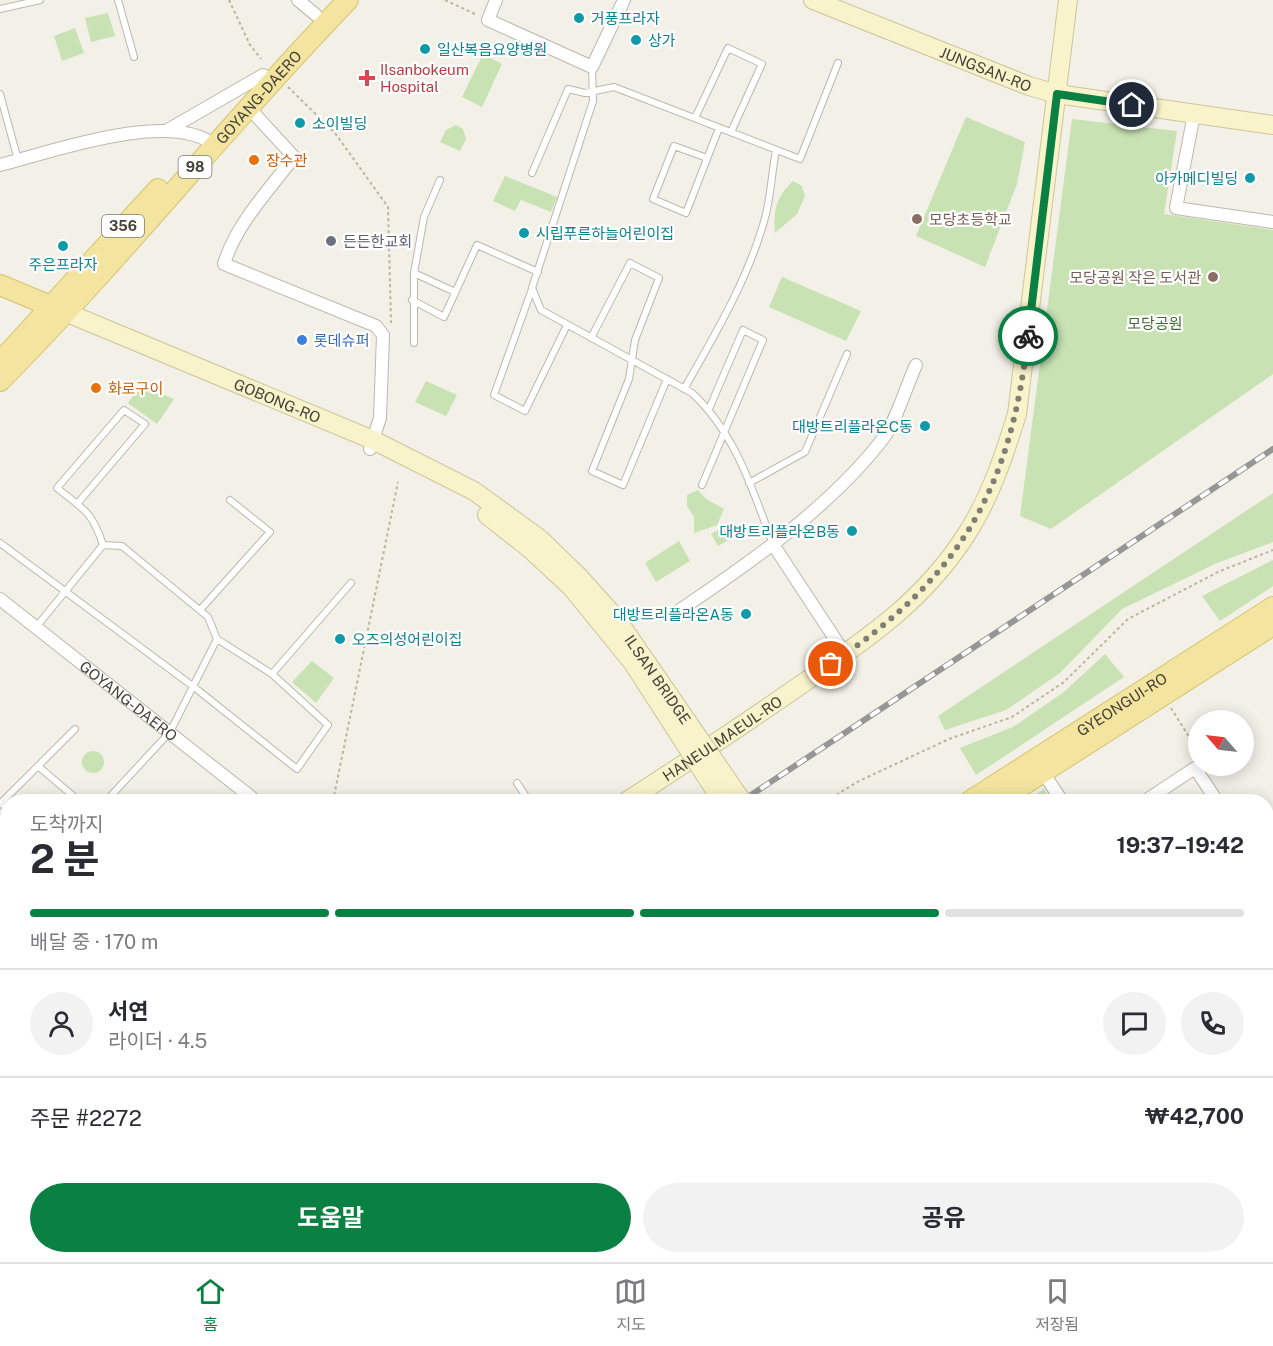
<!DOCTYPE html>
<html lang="ko">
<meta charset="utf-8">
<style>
body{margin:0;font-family:"Public Sans","Noto Sans KR",sans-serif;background:#f2f2f3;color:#2b2b33;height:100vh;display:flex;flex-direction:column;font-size:22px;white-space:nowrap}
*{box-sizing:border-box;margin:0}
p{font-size:20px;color:#7c7c81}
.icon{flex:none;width:33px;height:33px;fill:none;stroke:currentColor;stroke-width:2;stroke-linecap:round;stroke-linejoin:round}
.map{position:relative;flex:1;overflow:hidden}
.sheet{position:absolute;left:0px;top:794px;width:1274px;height:470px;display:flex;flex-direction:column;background:#fff;border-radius:24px 24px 0 0;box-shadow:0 3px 15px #0003}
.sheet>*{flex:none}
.needle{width:39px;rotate:298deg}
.buttons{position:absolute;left:1188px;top:710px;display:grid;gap:12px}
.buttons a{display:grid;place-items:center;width:66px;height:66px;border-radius:50%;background:#fff;box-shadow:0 3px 15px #0003;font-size:30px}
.pin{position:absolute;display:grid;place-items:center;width:51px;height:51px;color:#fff;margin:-26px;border:3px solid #fff;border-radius:50%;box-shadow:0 2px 6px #0007}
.courier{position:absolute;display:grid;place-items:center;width:60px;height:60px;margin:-30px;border:4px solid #0b8043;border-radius:50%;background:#fff;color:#222;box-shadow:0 2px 8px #0007}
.overview em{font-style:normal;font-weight:700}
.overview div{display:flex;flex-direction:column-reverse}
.overview{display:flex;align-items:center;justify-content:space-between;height:102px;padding:0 30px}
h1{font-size:39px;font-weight:700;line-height:45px}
.bar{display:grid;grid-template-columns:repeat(4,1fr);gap:9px 6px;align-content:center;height:72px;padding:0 30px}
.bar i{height:8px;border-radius:4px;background:#e1e1e2}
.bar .active{background:#0b8043}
.bar p{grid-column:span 4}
.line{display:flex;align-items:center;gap:15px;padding:0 30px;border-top:2px solid #e1e1e2}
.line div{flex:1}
.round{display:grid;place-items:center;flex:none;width:63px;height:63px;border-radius:32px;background:#f2f2f3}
.primary-button{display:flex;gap:12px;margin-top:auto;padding:12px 30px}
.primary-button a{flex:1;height:69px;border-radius:36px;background:#0b8043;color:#fff;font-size:24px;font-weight:700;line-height:69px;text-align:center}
.primary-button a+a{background:#f2f2f3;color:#2b2b33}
.tabs{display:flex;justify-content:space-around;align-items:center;height:84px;border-top:2px solid #e1e1e2;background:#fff;font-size:16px;color:#7c7c81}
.tabs a{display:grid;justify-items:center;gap:3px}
.tabs .active{color:#0b8043}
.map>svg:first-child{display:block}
.green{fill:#c8e2b4}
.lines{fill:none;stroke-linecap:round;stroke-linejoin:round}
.service-casing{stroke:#bcb8ab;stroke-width:8}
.minor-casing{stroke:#bcb8ab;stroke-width:14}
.tertiary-casing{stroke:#bcb8ab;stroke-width:17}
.secondary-casing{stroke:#cdc59c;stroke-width:20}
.primary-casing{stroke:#d6c471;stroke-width:22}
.path{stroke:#bcb59e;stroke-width:2;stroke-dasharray:3 3;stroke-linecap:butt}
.service{stroke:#fff;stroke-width:6}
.minor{stroke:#fff;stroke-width:12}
.tertiary{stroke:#fff;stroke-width:15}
.secondary{stroke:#f9f3cb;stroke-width:18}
.primary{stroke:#f3e59f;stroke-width:20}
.rail-casing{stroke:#969696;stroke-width:6}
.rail{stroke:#fff;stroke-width:4;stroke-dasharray:11;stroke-linecap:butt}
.secondary-bridge-casing{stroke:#cdc59c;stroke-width:20;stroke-linecap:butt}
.secondary-bridge{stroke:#f9f3cb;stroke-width:18}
.done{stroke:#817e75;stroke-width:6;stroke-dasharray:0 10.8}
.route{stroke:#0b8043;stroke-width:8}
.culture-dot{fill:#0f9aa8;stroke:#fff;stroke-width:2}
.health-dot{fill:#e0444e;stroke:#fff;stroke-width:2}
.food-dot{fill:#e8710a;stroke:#fff;stroke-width:2}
.education-dot{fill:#8d6e63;stroke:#fff;stroke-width:2}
.worship-dot{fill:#6b7280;stroke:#fff;stroke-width:2}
.shop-dot{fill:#3f7fe0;stroke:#fff;stroke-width:2}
.labels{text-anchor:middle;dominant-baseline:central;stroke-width:4.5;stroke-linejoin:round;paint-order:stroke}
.shield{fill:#fff;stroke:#7c7a73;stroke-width:1.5}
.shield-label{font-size:14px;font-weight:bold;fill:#444137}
.culture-label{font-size:15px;fill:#0d838f;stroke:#fff;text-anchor:start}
.street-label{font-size:15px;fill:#444137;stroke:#fff}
.health-label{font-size:15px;fill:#be3a42;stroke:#fff;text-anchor:start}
.food-label{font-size:15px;fill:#c56008;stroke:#fff;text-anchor:start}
.education-label{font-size:15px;fill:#785e54;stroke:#fff;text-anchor:start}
.worship-label{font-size:15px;fill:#5b616d;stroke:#fff;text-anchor:start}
.park-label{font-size:15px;fill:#416f31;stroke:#fff}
.shop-label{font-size:15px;fill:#366cbe;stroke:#fff;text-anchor:start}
</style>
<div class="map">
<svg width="1273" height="1262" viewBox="0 0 1273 1262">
<rect width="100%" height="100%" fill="#f2f0e7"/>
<path class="green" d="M108,13L115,36L91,42L85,18Z
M75,28L84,53L62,61L54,36Z
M483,54L502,64L482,107L462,97Z
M966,117L1025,142L1017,184L985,267L916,236Z
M1072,119L1177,131L1164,214L1273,230V374L1051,529L1020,516Z
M456,125L463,129L466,139L460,151L440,142L446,130Z
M505,176L557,197L551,212L521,200L515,211L493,201Z
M793,181L802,186L805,196L797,214L775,233C773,210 776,197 793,181Z
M782,277L861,311L846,341L769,307Z
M426,381L457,395L446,416L415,402Z
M141,385L174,399L157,424L128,403Z
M698,490L706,499L724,509L717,525L694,533V517L687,506V495Z
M1273,493V542L1217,563L1122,609L1060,673L1006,710L945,730L938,716Z
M725,526L732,538L718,546L711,534Z
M679,541L690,561L656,582L645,563Z
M1273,560V586L1220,621L1202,596Z
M1105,654L1124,677L976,775L960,748L1013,727L1064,692Z
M312,661L334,678L316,703L292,682Z
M82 762a11 11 0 1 1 22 0a11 11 0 1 1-22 0Z
M1044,789L1052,801H1025Z
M118,1256H218L214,1262H108Z
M250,1256H283L276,1262H248Z
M467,1256H503L508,1262H472Z
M933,1256H978L982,1262H937Z
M1064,1256H1092L1096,1262H1069Z
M1162,1256H1193L1183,1262H1152Z"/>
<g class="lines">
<defs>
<path id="service" d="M118,0L134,57
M0,9L40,0
M592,67L593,101L532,288L541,310L692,393C736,434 752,489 773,544
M0,94L18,160
M695,118L728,48L762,64L731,132
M707,158L674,146L653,199L686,213L719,128
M532,173L568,89L585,93L614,87L800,159L838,63
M414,273L455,292
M532,289L494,395L525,411L567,325
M412,300L444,317L477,245L538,272
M591,338L630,263L659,278L635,340L629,379L592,471L623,485L667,379
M414,343V273L424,217L440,180
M684,389C716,333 750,276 766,214C771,193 772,171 776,150
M749,483L805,452L847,354
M702,485L763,340L743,330L709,409
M77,504L145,424L124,410L57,488C84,510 92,511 103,545
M0,543L194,687L297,769L328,725L272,674L217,639
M200,610L270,532L230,500
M37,626L103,545L122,546L208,617L217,639L170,732L106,801
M272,674L351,583
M38,766L79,801
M517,783L529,801
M0,803L8,809
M1,803L75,729
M740,1256L744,1262
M835,1256L840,1262
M614,1262L624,1256
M724,1262L734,1256
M890,1262L896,1256"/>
<g id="minor">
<path d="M298,0L316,15"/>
<path d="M496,0L488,20L592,67L624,0"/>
<path d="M249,108L294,157C269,190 236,224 224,264L376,326L383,335L380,418L370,449"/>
<path d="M1194,114L1176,208L1273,222"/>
<path d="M166,131L263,75"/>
<path d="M0,165C51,152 170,109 214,145"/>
<path d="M774,546L845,654"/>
<path id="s1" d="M0,599L256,801"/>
<path d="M680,610C751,562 829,508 882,440C896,422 906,387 916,365"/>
<path d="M1042,771L1062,801"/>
<path d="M1145,801L1195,768L1217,801"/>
<path d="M1266,875L1273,886"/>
<path d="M1266,928L1273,923"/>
<path d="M1266,1029L1273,1024"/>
<path d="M1266,1107L1273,1117"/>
<path d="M0,1125L8,1137"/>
<path d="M1266,1130L1273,1125"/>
<path d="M1266,1233L1273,1244"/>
</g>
<path id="tertiary" d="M0,910L8,916
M0,925L8,931
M0,943L8,949
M0,1093L8,1088
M0,1142L8,1139
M235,1262L238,1256"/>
<g id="secondary">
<path id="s2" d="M813,0L1029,86L1057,94L1273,125"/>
<path id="s3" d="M65,312L373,440L474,491L540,539"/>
<path d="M487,515L530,549"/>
<path id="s4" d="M627,801C686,763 744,724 802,684C865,640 923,602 966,535C990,498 1004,456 1017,414L1068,0"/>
<path d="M1016,1256L1020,1262"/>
<path d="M1043,1256L1047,1262"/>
</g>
<g id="primary">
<path d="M0,285L60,310"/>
<path d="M0,362L158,189"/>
<path id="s5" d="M0,381C121,259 228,124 348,0"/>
<path id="s6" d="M970,801L1273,607"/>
<path d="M998,801L1273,625"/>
<path d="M298,1262L306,1256"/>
<path d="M316,1262L324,1256"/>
</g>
</defs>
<use href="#service" class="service-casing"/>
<use href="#minor" class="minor-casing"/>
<use href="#tertiary" class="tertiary-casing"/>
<use href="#secondary" class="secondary-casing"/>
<use href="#primary" class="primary-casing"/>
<path class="path" d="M229,0L250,45L261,59
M445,0L477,15
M288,87L335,133L388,207L391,323
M1171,708L1198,751
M333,801L398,482
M826,801L859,781L949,739L1012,717L1064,682L1128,619L1218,572L1273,550
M1266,858L1270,864
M1266,1193L1273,1188
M482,1256L486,1262
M958,1256L963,1262
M114,1262L123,1256
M1167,1262L1176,1256"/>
<use href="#service" class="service"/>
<use href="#minor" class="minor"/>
<use href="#tertiary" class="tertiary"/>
<use href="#secondary" class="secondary"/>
<use href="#primary" class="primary"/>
<defs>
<path id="rail" d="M742,801L1273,449
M43,1262L54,1256
M76,1262L86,1256"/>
</defs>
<use href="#rail" class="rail-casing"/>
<use href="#rail" class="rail"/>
<defs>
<g id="secondary-bridge">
<path id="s7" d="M540,539L580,578L616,618L742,801"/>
<path d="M530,549L572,588L633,663L722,801"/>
</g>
</defs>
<use href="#secondary-bridge" class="secondary-bridge-casing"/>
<use href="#secondary-bridge" class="secondary-bridge"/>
</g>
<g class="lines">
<path class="done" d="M831,664C960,577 1011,490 1028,336"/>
<path class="route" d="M1028,336L1057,94L1132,105"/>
</g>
<g class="culture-dot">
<circle cx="579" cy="18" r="6"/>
<circle cx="636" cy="40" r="6"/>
<circle cx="425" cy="49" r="6"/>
<circle cx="300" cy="123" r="6"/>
<circle cx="1250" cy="178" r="6"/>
<circle cx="524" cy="233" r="6"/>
<circle cx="63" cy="246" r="6"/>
<circle cx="925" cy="426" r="6"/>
<circle cx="852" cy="531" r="6"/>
<circle cx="746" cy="614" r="6"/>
<circle cx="340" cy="639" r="6"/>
</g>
<path class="health-dot" d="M364 69h6v6h6v6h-6v6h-6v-6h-6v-6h6z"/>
<g class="food-dot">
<circle cx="254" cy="160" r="6"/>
<circle cx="96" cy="388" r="6"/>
</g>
<g class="education-dot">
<circle cx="917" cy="219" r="6"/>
<circle cx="1213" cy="277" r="6"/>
</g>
<circle class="worship-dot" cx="331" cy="241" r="6"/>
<circle class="shop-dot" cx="302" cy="340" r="6"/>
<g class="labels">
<g class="shield">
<rect x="178.5" y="156" width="33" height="22" rx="4.5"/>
<rect x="102" y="215" width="42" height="22" rx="4.5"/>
</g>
<g class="shield-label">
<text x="195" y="167">98</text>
<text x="123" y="226">356</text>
</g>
<g class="culture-label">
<text x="591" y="18">거풍프라자</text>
<text x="648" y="40">상가</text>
<text x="437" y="49">일산복음요양병원</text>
<text x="312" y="123">소이빌딩</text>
<text x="1238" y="178" text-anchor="end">아카메디빌딩</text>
<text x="536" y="233">시립푸른하늘어린이집</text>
<text x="63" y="264" text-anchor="middle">주은프라자</text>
<text x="913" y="426" text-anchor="end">대방트리플라온C동</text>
<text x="840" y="531" text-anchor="end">대방트리플라온B동</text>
<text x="734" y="614" text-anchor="end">대방트리플라온A동</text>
<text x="352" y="639">오즈의성어린이집</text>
</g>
<g class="street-label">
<text stroke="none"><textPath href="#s2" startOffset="186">JUNGSAN-RO</textPath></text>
<text stroke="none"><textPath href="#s5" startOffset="384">GOYANG-DAERO</textPath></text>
<text stroke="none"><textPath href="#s3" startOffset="230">GOBONG-RO</textPath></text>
<text stroke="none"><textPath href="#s7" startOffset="184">ILSAN BRIDGE</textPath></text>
<text stroke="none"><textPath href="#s1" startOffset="164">GOYANG-DAERO</textPath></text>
<text stroke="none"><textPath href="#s6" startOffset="180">GYEONGUI-RO</textPath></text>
<text stroke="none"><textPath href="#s4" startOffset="114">HANEULMAEUL-RO</textPath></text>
</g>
<g class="health-label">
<text x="380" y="69">Ilsanbokeum<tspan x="380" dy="17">Hospital</tspan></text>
</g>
<g class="food-label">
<text x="266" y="160">장수관</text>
<text x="108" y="388">화로구이</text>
</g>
<g class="education-label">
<text x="929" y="219">모당초등학교</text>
<text x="1201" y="277" text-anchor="end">모당공원 작은 도서관</text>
</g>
<g class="worship-label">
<text x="343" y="241">든든한교회</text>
</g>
<g class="park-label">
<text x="1155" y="323">모당공원</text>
</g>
<g class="shop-label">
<text x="314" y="340">롯데슈퍼</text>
</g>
</g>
</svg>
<div class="buttons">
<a><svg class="needle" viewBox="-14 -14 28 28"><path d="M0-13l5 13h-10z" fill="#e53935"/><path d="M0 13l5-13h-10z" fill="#7c7c81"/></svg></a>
</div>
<div class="pin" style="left:831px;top:664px;background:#ea580c"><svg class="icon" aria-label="bag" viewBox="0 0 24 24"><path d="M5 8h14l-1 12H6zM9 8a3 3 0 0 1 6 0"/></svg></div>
<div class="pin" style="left:1132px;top:105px;background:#1f2937"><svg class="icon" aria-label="home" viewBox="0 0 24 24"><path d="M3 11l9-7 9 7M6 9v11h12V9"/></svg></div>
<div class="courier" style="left:1028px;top:336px"><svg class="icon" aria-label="bike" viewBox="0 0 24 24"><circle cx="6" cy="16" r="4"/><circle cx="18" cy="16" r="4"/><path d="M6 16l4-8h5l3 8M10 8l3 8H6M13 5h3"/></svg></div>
<section class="sheet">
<div class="overview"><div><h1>2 분</h1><p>도착까지</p></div><em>19:37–19:42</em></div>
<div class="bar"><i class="active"></i><i class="active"></i><i class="active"></i><i></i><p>배달 중 · 170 m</p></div>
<div class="line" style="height:108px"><a class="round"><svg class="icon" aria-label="person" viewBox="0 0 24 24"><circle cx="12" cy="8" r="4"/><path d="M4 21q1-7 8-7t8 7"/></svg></a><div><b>서연</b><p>라이더 · 4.5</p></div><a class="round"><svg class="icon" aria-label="chat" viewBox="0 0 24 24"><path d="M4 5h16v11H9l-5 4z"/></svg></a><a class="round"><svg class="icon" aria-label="phone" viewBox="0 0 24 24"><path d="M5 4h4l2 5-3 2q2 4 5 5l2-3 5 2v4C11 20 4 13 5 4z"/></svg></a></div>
<div class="line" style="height:78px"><div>주문 #2272</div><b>₩42,700</b></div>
<div class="primary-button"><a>도움말</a><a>공유</a></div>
</section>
</div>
<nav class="tabs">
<a class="active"><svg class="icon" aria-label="home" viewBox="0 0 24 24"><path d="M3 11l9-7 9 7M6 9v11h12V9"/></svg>홈</a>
<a><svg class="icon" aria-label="map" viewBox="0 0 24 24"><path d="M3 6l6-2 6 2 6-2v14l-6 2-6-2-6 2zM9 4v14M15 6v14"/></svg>지도</a>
<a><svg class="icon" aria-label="saved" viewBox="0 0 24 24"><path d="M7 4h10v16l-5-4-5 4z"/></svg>저장됨</a>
</nav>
